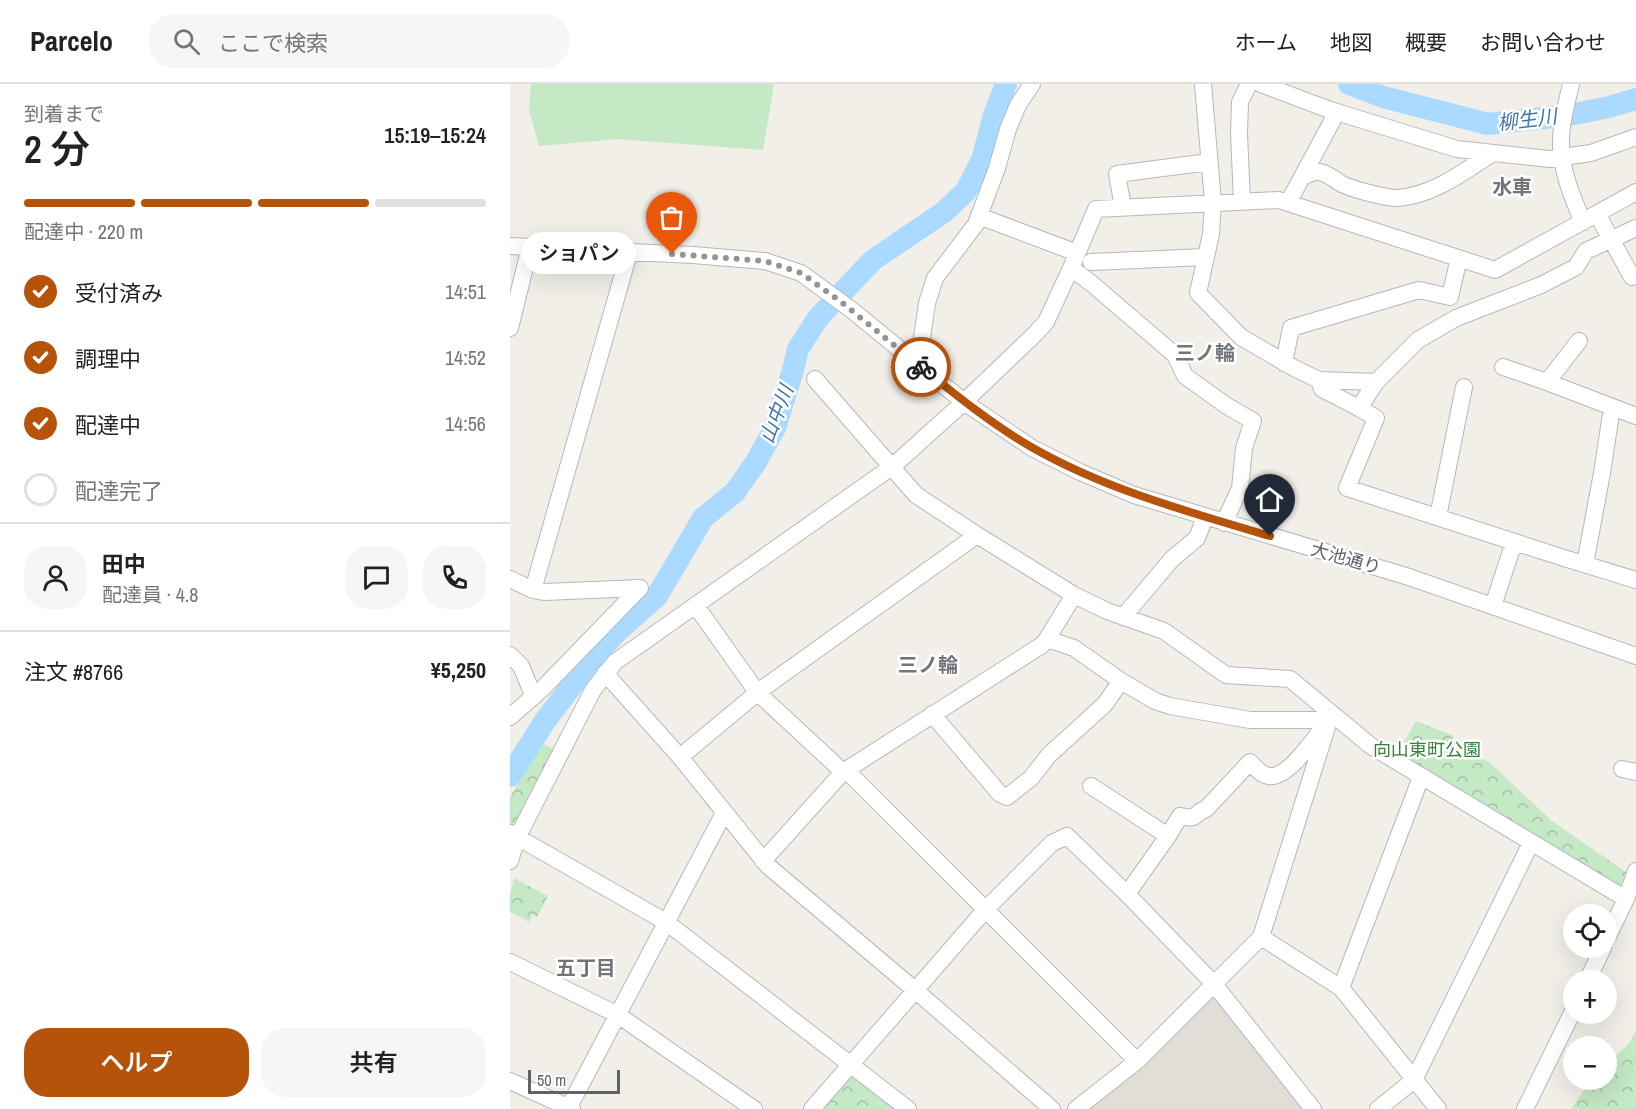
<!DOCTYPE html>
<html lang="ja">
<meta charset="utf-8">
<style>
body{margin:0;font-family:"Archivo Narrow","Noto Sans JP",sans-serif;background:#f6f6f6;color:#222;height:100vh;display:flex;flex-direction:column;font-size:22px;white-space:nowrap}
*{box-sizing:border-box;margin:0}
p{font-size:20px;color:#767676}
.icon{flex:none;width:33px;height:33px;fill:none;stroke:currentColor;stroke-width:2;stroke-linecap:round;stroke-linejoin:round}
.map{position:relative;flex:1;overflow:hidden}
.sheet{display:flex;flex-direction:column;background:#fff;width:510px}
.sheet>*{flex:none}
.buttons{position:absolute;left:1053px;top:820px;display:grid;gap:12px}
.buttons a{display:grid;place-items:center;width:54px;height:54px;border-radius:50%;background:#fff;box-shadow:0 6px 24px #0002;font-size:30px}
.scale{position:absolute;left:18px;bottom:15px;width:92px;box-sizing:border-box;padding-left:6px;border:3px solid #5f6368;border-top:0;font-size:16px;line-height:21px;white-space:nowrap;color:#5f6368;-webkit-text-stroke:4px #fff;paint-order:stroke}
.pin{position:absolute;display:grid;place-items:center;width:51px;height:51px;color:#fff;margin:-62px -26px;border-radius:50% 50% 50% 0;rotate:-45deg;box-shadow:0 0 6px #0007}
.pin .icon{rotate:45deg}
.courier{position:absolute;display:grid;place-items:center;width:60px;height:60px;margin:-30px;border:4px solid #b45309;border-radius:50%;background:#fff;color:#222;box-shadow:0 2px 8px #0007}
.bubble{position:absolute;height:42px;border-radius:21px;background:#fff;box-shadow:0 6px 24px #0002;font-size:20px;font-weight:600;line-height:42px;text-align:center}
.overview em{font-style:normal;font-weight:600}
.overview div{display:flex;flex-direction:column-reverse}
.overview{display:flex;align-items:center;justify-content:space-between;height:102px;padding:0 24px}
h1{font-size:39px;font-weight:600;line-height:45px}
.bar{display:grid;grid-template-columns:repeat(4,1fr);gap:9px 6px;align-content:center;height:72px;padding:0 24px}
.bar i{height:8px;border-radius:4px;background:#e0e0e0}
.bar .active{background:#b45309}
.bar p{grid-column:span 4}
.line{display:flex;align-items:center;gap:15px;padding:0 24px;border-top:2px solid #e0e0e0}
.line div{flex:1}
.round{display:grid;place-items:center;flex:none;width:63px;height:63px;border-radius:24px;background:#f6f6f6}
ol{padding:0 24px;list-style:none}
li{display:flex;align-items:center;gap:18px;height:66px}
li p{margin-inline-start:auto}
li .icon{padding:6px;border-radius:50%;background:#b45309;color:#fff;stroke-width:4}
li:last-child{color:#767676}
li i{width:33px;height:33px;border:3px solid #e0e0e0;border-radius:50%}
.primary-button{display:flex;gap:12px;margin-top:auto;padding:12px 24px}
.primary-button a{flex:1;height:69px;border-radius:24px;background:#b45309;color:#fff;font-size:24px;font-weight:600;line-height:69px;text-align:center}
.primary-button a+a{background:#f6f6f6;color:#222}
header{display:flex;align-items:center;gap:36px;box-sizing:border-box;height:84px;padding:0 30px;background:#fff;border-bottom:2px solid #e0e0e0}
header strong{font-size:28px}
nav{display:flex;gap:33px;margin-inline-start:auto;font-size:21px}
.search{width:420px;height:54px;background:#f6f6f6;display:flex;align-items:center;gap:15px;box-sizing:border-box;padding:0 21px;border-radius:24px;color:#767676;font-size:22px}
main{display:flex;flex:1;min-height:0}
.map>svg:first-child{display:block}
.education{fill:#e1ded6}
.grass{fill:#c5e8c5}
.park{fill:url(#park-crowns)}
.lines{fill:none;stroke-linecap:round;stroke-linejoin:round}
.river{stroke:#aadaff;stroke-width:22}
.minor-casing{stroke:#b5b8bc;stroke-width:18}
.minor{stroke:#fff;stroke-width:16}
.done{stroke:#929495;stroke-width:6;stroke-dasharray:0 10.8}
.route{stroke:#b45309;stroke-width:8}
.labels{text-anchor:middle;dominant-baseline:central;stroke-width:5;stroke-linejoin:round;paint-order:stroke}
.street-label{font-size:18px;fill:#5f6368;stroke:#fff}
.park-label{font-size:18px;fill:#348238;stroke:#fff}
.water-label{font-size:20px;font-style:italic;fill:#4174aa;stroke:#fff}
.neighbourhood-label{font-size:20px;font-weight:bold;fill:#70757a;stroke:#fff}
</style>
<header>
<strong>Parcelo</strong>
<div class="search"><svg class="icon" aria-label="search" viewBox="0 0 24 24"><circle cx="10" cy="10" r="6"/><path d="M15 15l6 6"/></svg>ここで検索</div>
<nav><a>ホーム</a><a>地図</a><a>概要</a><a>お問い合わせ</a></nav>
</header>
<main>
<section class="sheet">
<div class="overview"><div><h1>2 分</h1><p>到着まで</p></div><em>15:19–15:24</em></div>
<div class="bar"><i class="active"></i><i class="active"></i><i class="active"></i><i></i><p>配達中 · 220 m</p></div>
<ol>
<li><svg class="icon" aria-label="check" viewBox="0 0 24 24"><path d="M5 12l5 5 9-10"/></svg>受付済み<p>14:51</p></li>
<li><svg class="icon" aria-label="check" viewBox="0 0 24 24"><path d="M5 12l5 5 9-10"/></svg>調理中<p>14:52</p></li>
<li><svg class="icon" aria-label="check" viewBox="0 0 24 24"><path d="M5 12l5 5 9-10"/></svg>配達中<p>14:56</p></li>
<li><i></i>配達完了</li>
</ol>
<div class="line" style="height:108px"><a class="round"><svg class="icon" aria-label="person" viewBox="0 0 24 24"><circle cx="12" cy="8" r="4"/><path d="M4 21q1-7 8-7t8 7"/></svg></a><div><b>田中</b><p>配達員 · 4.8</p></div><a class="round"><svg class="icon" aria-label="chat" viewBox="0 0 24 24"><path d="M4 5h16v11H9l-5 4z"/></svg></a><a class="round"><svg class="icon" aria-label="phone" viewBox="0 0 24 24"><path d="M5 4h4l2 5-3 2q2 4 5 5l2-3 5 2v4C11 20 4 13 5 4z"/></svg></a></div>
<div class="line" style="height:78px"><div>注文 #8766</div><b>¥5,250</b></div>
<div class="primary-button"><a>ヘルプ</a><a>共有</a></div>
</section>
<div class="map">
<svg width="1126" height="1025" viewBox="0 0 1126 1025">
<defs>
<pattern id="park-crowns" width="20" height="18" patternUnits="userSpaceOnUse" patternTransform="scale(1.5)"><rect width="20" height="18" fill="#c5e8c5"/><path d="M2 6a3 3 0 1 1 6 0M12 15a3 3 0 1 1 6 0" fill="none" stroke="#a3c0a4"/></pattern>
</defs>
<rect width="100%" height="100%" fill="#f1efe8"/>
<path class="education" d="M705,910L796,1025H577Z"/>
<path class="grass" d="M21,0H264L253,66L108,55L29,62L19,26Z"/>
<path class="park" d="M906,637L944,652L940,662L979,678L1042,737L1116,788L1111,801L1106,804L887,670Z
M32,660L45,665L5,741L1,744L0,743V713Z
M4,794L38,812L27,833L23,831L19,838L0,828V811Z
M1126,947V1025H1061L1078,1000L1082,996H1096L1097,982L1119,959Z
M344,987L391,1025H309Z"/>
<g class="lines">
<path class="river" d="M839,0L873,13L978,40L1034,34L1070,29L1099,23L1126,15
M0,692L35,637L85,571L109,546L147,512L193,434L225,408L246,378L265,344L283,286L288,265L308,234L363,176L434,128L456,107L472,76L484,31L496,0"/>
<defs>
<path id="minor" d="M693,0L703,118L701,150L688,209L731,253L784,284L809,296L866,298
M751,0L820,26L947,65L1039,75L1081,69L1126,53
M1061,0C1057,18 1051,37 1051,56C1050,84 1062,113 1073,138
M792,93C797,91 804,87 810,88C818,90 823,94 830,99C840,105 876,114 888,114C924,111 953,88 983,69
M732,117L729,50L730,18L739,0
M778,119L827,28
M613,123L607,90L699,78
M1087,130L1122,193
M469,132L567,169
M1126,144L1076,167L1066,183L1031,201L946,234L908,256L866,298L849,324L866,334L837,404L1054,474L1126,496
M0,162L183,171L255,177L291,189L343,227L454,318L522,364L570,388L624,411L896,492L1126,572
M581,178L695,173
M561,184L581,199L665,271L675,292L717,322L743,337L734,364L730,404L714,439
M0,244L20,163
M774,279L781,244L909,206L940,213L949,174
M408,281L417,219L425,194L466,140L487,84L498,45L508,21L522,0
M993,283L1037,298L1126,332
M305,295L406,411L467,451L564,511L597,527L654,547L716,591L780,595L861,662L1116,815
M809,296L812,305L849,324
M1037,298L1069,257
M928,433L954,303
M1075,480L1092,389L1102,323
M0,495L23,506L34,508L130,504
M23,506L119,169
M186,522L247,608L333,688L340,690L627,977
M983,522L1004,458
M613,533L662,475L687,454L695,433
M537,555L564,564L611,597L645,617L660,622L740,636H819
M0,571L11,582L23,611
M95,589L170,673L258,782L405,906L542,1025
M422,630L490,710L497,713L521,694L539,671L595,620L611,597
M0,633L32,605L130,504
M170,673L252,605L467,451
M1112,685L1126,688
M581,702L658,752
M0,749L156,838L398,1025
M0,777L7,754L83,606L105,578L383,382L454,318L525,250L536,238L561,184L586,125L769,116L985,186L1126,108
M253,777L333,688L532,561L537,555L564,511
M751,853L831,904L928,1025
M1096,856L1116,815L1126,787
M0,878L108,931L244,1025
M1077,897L1093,864
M831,904L911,693
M0,997L62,1025
M58,1025L214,729
M302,1025L476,825L542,759L557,752L617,810
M566,1025L627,977L751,853L817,643
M803,1025L704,900L617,810L658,752L670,732C690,737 682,729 696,725L740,678C745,683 751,691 759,692C779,695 807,650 819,636
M868,1025L904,996L1021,759
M1015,1025L1064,925"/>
</defs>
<use href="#minor" class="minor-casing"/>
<use href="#minor" class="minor"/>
</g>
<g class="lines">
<path class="done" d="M162,170L255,177L291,189L330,217L411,283"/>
<path class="route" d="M411,283C447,312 483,341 523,364C597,406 679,428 760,452"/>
</g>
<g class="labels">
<g class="street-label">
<text transform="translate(836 474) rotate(16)">大池通り</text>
</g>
<g class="park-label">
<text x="917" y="665">向山東町公園</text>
</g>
<g class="water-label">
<text transform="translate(1017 35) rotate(-7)">柳生川</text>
<text transform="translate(266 330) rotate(-69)">山中川</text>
</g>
<g class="neighbourhood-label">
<text x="1002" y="102">水車</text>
<text x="695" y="268">三ノ輪</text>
<text x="418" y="580">三ノ輪</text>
<text x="76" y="883">五丁目</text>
</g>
</g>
</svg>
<div class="buttons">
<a><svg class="icon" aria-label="locate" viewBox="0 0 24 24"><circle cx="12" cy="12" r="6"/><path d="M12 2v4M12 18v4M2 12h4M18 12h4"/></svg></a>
<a>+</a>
<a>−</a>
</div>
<div class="scale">50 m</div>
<div class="pin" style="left:162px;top:170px;background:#ea580c"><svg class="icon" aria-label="bag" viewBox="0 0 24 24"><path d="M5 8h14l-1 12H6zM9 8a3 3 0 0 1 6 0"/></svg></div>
<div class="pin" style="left:760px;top:452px;background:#1f2937"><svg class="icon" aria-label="home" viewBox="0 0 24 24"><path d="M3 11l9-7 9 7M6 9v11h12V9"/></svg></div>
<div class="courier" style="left:411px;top:283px"><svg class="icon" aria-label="bike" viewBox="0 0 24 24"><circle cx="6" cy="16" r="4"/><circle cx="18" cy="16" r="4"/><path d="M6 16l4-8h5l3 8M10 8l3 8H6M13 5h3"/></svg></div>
<div class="bubble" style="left:12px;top:148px;width:114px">ショパン</div>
</div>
</main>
